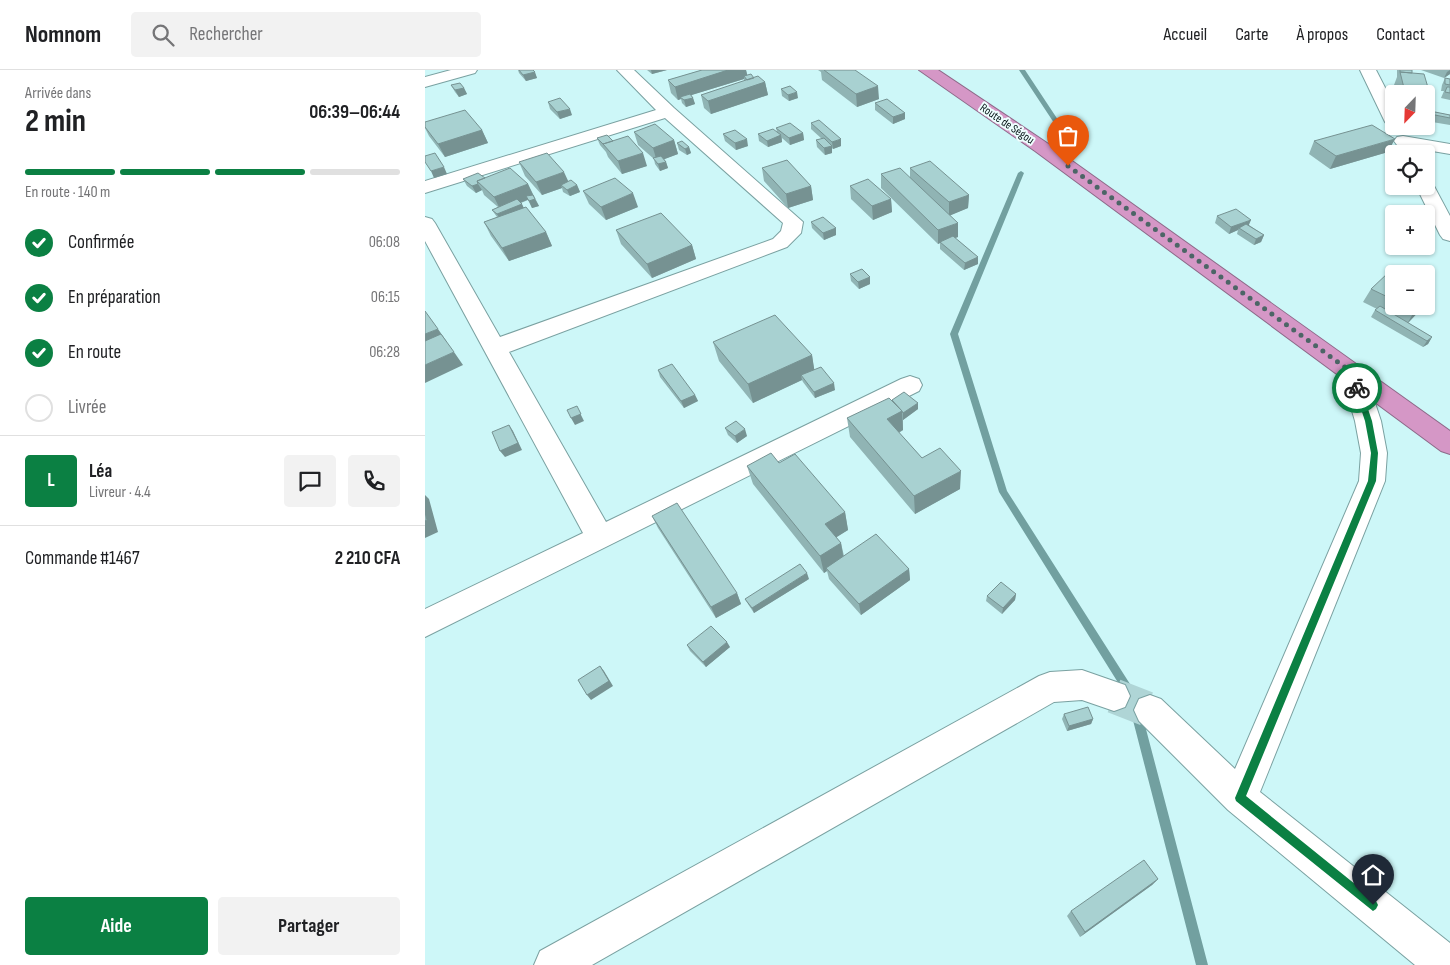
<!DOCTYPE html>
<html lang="fr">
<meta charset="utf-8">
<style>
body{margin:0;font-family:"Sofia Sans Condensed",sans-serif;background:#f2f2f2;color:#202124;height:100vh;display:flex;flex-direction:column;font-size:19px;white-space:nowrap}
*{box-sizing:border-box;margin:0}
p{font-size:16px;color:#757577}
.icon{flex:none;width:28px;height:28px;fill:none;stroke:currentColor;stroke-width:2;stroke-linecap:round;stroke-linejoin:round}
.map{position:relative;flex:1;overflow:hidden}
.sheet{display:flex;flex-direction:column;background:#fff;width:425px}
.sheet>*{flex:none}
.needle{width:32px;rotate:203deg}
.fabs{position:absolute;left:960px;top:15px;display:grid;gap:10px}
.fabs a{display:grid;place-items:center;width:50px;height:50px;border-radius:5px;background:#fff;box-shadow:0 1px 4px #0004;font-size:25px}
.pin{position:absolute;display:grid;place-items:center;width:42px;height:42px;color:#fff;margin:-51px -21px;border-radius:50% 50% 50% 0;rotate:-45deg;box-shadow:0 0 5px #0007}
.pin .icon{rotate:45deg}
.courier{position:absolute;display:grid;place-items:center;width:50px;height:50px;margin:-25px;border:4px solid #0b8043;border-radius:50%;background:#fff;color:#222;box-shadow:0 1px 6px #0007}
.head em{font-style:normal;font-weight:700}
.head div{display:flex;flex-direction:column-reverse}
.head{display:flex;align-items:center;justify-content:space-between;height:85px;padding:0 25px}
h1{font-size:32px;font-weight:700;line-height:38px}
.bar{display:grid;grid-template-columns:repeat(4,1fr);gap:8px 5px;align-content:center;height:60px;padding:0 25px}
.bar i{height:6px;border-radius:4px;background:#e0e0e0}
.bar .active{background:#0b8043}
.bar p{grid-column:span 4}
.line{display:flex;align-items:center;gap:12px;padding:0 25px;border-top:1px solid #e0e0e0}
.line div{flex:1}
.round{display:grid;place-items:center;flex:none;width:52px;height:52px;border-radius:5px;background:#f2f2f2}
ol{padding:0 25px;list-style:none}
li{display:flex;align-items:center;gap:15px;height:55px}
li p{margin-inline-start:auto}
li .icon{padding:5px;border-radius:50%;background:#0b8043;color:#fff;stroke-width:4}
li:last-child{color:#757577}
li i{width:28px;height:28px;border:2px solid #e0e0e0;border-radius:50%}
.action{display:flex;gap:10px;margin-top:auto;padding:10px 25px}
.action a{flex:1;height:58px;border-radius:5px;background:#0b8043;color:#fff;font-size:20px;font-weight:700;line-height:58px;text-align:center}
.action a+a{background:#f2f2f2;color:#202124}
header{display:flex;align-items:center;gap:30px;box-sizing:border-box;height:70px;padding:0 25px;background:#fff;border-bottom:1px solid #e0e0e0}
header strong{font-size:24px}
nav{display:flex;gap:28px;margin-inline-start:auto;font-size:18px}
.search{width:350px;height:45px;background:#f2f2f2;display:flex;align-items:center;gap:12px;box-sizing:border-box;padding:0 18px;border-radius:5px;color:#757577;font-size:19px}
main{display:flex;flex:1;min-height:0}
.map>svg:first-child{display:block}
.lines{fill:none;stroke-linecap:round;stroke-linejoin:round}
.stream{fill:#72a0a0;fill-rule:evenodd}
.minor-tunnel{stroke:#afd5d6;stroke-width:35;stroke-dasharray:35 18;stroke-linecap:butt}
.minor-casing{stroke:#7aa1a1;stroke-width:2}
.highway-casing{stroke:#8d6a89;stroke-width:2}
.minor{fill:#fff;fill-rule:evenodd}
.highway{fill:#d597c6;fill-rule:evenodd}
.wall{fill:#90b4b4}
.shaded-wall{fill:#769292}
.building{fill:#a8d1d1;stroke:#769292}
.route{fill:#0b8043}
.done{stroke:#4c6566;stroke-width:5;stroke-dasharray:0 9}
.labels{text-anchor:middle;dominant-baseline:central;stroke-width:4;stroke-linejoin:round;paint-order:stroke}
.far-street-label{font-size:12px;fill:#071617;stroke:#efffff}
</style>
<header>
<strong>Nomnom</strong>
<div class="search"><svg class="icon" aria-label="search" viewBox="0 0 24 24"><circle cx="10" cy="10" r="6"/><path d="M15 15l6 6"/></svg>Rechercher</div>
<nav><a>Accueil</a><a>Carte</a><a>À propos</a><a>Contact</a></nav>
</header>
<main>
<section class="sheet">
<div class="head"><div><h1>2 min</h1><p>Arrivée dans</p></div><em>06:39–06:44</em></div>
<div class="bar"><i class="active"></i><i class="active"></i><i class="active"></i><i></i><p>En route · 140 m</p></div>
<ol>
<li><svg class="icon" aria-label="check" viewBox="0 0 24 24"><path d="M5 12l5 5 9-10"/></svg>Confirmée<p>06:08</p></li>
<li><svg class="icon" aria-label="check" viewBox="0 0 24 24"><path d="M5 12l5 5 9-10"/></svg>En préparation<p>06:15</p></li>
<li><svg class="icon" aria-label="check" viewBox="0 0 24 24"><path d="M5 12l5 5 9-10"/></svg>En route<p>06:28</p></li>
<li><i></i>Livrée</li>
</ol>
<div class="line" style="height:90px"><b class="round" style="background:#0b8043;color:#fff">L</b><div><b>Léa</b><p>Livreur · 4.4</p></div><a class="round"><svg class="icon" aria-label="chat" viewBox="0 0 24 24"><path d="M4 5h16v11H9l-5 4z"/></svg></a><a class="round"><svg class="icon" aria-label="phone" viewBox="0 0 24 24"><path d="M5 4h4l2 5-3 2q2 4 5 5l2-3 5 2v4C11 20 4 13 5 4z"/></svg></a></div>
<div class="line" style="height:65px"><div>Commande #1467</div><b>2 210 CFA</b></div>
<div class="action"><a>Aide</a><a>Partager</a></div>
</section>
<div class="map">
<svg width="1025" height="895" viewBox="0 0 1025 895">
<rect width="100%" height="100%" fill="#cdf7f8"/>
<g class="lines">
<path class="stream" d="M594,0H600L641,62L633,76L628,75L635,62Z
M596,101L599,103L533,264L582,421L712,625L783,895H771L702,627L574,422L525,264L593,103Z"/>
<path class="minor-tunnel" d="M689,626L725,640"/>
<defs>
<path id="minor" d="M26,0H52L50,3L0,17V7Z
M192,0H209L249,38L378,152L376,163L362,177L84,282L181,452L476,309L485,306L494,309L497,315L494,321L0,567V539L158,463L0,171V147L7,149L10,153L75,267L348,169L356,161L358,153L240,48L0,123V111L231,40Z
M935,0H951L969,35V56H973H963L960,52Z
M978,66L1025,74V84L972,75L969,71L972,67Z
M1001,111L1007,112L1009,116L1025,146V171L1018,169L1015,165L991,116H1001Z
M928,295L936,297L940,303L956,351L962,383L960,411L835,722L1025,873V895H990L803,740L714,651L709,640L714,629L725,625L736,629L810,699L934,411L936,383L930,351L916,303L920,297Z
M657,600L700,615L705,626L700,637L689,641L657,630L629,632L167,895H109L115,881L614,606L625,602Z"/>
<path id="highway" d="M494,0H513L622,73L1025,361V384L1016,381L610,81Z"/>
</defs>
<use href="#minor" class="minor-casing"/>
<use href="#highway" class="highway-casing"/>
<use href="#minor" class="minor"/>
<use href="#highway" class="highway"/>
</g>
<path class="wall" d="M93,0H108L112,8L101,11L94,3Z
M222,0H242L227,4Z
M277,0H321L322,5L340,12L343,25L286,44L279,38L276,25L319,11V9L266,25L268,28L270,34L261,37L257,33L256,29L253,30L246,23L243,10Z
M393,0H430L454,29L432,37L397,10L396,2Z
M972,0H987V3L1004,21L1001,27V24H971L969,15L972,7Z
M996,0H1025V4L1019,8Z
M1020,8L1025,9V30L1016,28L1019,21H1016L1017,15Z
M26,15L39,18L42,24L34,27L30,22Z
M356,19L373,28L364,31L357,26Z
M123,32L147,45L135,49L125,39Z
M450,33L480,43V49L468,54L450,40Z
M1005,41L1025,45V55L1001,51L1002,48Z
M0,52L57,60L63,73L20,87L4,66L0,58Z
M386,53L416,76L408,79L407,78V83L400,85L392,77L391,70L397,69L386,59Z
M351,58L378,63L379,70L365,75L357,68V72L343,77L334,71L333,64L352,62Z
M209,62L249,70L253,84L239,89L241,92L243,98L235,101L230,94L229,89L213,75Z
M298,64L323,76L311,80L300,71Z
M172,68L188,71L222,96L197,104L183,87L181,82L175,75Z
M889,71L963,82L905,99L884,84Z
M252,73L264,77L266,83L262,85L254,80Z
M94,92L152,115L155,122L145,126L138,122L137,118L117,125L100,106Z
M337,98L386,116L388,130L363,138L339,111Z
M485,98L544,125L543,138L525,145L533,167L530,168L553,187V194L539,200L515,179V173L513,174L456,118V104L485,108Z
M60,108L103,114L114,136L107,138L103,130L96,133L99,138L121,162L127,176L84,191L66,166L59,152L72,147L67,140L73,137L59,125L57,120L51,123L42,116L38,109Z
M425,116L466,129L467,142L448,150L426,129Z
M158,121L213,137L181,150L164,134Z
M792,146L824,155L839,165L836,172L829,175L812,164L813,160L804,164L790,153Z
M386,152L411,158V165L399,170L387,158Z
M191,160L267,175L271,189L227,208L196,174Z
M425,204L445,207V214L434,219L426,211Z
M969,204V236H999L983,253L1007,267L1003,274L998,277L946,247L950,240L952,239L938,232L946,219Z
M288,272L387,285L389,300L410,320L390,328L378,312L377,310L328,333L294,291Z
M233,300L270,325L273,331L259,338L235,307Z
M467,330L493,333V339L478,350V360L474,363L497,388L535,419L490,444L425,367L422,348Z
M300,358L322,366L312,373L303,365Z
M354,393L420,442L423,460L411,467L416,473L419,486L484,499L485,510L436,545L404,509L402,501L399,503L328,414L322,396Z
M227,446L312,523L316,534L291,548L233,458Z
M384,509L329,543L323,534L320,529Z
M591,524L590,530L577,544L561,531L562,526Z
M262,575L305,577L281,597L265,581Z
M639,644L668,649L666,654L642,661L637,649Z
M733,809L727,815L655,867L642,846L646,841Z"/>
<path class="shaded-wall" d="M226,0H242L227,4Z
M295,0H321L323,8L319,6V9L257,28L255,27L256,29L253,30L250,17Z
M1025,0V4L1019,8L1022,2Z
M110,2L112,8L101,11L98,5Z
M340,12L343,25L286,44L283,31Z
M453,16L454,29L432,37L431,24Z
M39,18L42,24L34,27L30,20Z
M372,22L373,28L364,31L363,25Z
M268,28L270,34L261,37L259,30Z
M145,39L147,45L135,49L132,42Z
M480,43V49L468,54V47Z
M57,60L63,73L20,87L13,74Z
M378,63L379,70L365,75L364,68Z
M356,65L357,72L343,77L342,71Z
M322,69L323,76L311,80L310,73Z
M416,69V76L408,79L407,72Z
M970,69L963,82L905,99L911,86Z
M249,70L253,84L232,92L228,78Z
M407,76V83L400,85L399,78Z
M264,77L266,83L262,85L260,79Z
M218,83L222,96L197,104L193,91Z
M241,92L243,98L235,101L233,94Z
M19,97L22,104L9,108L6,101Z
M139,102L145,115H136L137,118L117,125L111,112Z
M53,114L57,120L51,123L47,116Z
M103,114L109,127L76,141L69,127Z
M152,115L155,122L145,126L142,120Z
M386,116L388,130L363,138L361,124Z
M208,123L213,137L181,150L176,137Z
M544,125L543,138L524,146V132Z
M110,129L114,136L107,138L104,131Z
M466,129L467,142L448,150L447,136Z
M97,134L100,141L76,151L72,144Z
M826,150L823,157L814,158L813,160L804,164L806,157Z
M533,153V167L516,173L515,172V173L513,174V160Z
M411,158V165L399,170L398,163Z
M121,162L127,176L84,191L77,178Z
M839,165L836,172L829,175L831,169Z
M267,175L271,189L227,208L222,194Z
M553,187V194L539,200L540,193Z
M445,207V214L434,219L433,212Z
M1008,223L1001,233V229Z
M994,236H999L982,254L990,240Z
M13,259L22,272L0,282V264Z
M1007,267L1003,274L998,277L1002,271Z
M29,282L38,295L0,313V295Z
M387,285L390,304L376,305L377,310L328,333L323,314Z
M409,313L410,320L390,328L389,322Z
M270,325L273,331L259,338L256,331Z
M493,333V339L478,350V343Z
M477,341L478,360L463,368L462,349Z
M155,343L159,351L150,355L146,348Z
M84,355L88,361L97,380L80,387L75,381Z
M320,359L322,366L312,373L310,366Z
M536,401L535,419L490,444L489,426Z
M0,425L4,429L13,462L0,468Z
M420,442L423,460L404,472L400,454Z
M416,473L419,491L401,498L402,501L399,503L395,486Z
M484,499L485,510L436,545L434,534Z
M382,503L384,509L329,543L327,538Z
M312,523L316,534L291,548L286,537Z
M591,524L590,530L577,544L578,538Z
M302,572L305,577L281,597L278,592Z
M175,596L179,601L188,616L166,630L162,625Z
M668,649L666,654L642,661L644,656Z
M733,809L727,815L655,867L660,862Z"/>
<path class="building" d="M94,0H108L110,2L98,5Z
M277,0H303L250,17L243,10Z
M399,0H430L453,16L431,24Z
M975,0H987V3L975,2Z
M975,2L999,4L1004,21L979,18Z
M326,4L329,8L322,10L319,6Z
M333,6L340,12L283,31L276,25Z
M1020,8L1025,9V15L1020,14Z
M35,13L39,18L30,20L26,15Z
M365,16L372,22L363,25L356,19Z
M1022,17H1025V23L1020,22Z
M265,24L268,28L259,30L255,27Z
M135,28L145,39L132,42L123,32Z
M462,29L480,43L468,47L450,33Z
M40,40L57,60L13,74L0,57V52Z
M1005,41L1025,45V48L1005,44Z
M394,50L416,69L407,72L386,53Z
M365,53L378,63L364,68L351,58Z
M230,54L249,70L228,78L209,62Z
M947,55L970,69L911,86L889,71Z
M348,59L356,65L342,71L333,64Z
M310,60L322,69L310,73L298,64Z
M182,65L188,71L178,74L179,75L172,68Z
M203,66L218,83L193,91L178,74Z
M399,68L407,76L399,78L391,70Z
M257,71L264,77L260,79L252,73Z
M10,83L19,97L6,101L0,92V86Z
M122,83L139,102L111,112L94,92Z
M236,86L241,92L233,94L228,88Z
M362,90L386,116L361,124L337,98Z
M505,91L544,125L524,132L485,98Z
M85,98L103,114L69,127L52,111Z
M475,98L533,153L513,160L456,104Z
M53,103L60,108L52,111L53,114L47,116L38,109Z
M190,108L208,123L176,137L158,121Z
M443,109L466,129L447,136L425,116Z
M146,110L152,115L142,120L136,115Z
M108,125L110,129L104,131L101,126Z
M92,129L97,134L72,144L67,140Z
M101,137L121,162L77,178L59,152Z
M811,139L826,150L806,157L792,146Z
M236,143L267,175L222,194L191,160Z
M398,147L411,158L398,163L386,152Z
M821,154L839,165L831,169L814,158Z
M528,166L553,187L540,193L515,172Z
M437,199L445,207L433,212L425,204Z
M964,202L969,204V230L946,219Z
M1001,220L1008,223L1001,229Z
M955,236L1007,267L1002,271L950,240Z
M982,236H994L990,240Z
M0,241L13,259L0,264Z
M350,245L387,285L323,314L288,272Z
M16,264L29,282L0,295V271Z
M247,294L270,325L256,331L233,300Z
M396,297L409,313L389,322L376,305Z
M479,322L493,333L478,343L477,341L467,330Z
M464,328L477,341L462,349L497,388L515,378L536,401L489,426L422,348Z
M152,336L156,344L146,348L142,340Z
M311,351L320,359L310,366L300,358Z
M84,355L93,373L75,381L67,362Z
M346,383L354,393L370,384L420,442L400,454L416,473L395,486L322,396Z
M252,433L312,523L286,537L227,446Z
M0,442L2,450L0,451Z
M451,464L484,499L434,534L401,498Z
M375,494L382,503L327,538L320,529Z
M576,512L591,524L578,538L562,526Z
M286,556L302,572L278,592L262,575Z
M175,596L184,611L162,625L153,610Z
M663,637L668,649L644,656L639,644Z
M719,790L733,809L660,862L646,841Z"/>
<path class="route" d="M932,315L936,318L947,351L953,383L951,411L821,726L951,831L953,835L951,839L948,841L811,731L810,728L943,411L946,383L940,351L929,318Z"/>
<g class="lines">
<path class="done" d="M643,96L928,303L932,318"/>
</g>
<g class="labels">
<g class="far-street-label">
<text transform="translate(582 54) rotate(34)">Route de Ségou</text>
</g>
</g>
</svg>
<div class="fabs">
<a><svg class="needle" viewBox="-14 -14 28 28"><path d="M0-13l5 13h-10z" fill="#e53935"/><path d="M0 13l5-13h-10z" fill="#757577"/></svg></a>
<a><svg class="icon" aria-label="locate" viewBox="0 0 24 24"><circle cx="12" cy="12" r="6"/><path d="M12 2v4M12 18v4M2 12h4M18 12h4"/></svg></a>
<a>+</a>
<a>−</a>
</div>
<div class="pin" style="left:643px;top:96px;background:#ea580c"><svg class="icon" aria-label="bag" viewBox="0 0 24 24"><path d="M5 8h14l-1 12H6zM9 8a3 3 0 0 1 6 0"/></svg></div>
<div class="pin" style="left:948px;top:835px;background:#1f2937"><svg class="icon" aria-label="home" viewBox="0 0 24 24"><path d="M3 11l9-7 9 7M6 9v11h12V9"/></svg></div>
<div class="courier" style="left:932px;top:318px"><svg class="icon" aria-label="bike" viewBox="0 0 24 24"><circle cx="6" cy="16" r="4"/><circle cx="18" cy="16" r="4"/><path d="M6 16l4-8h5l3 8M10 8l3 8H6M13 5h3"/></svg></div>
</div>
</main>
